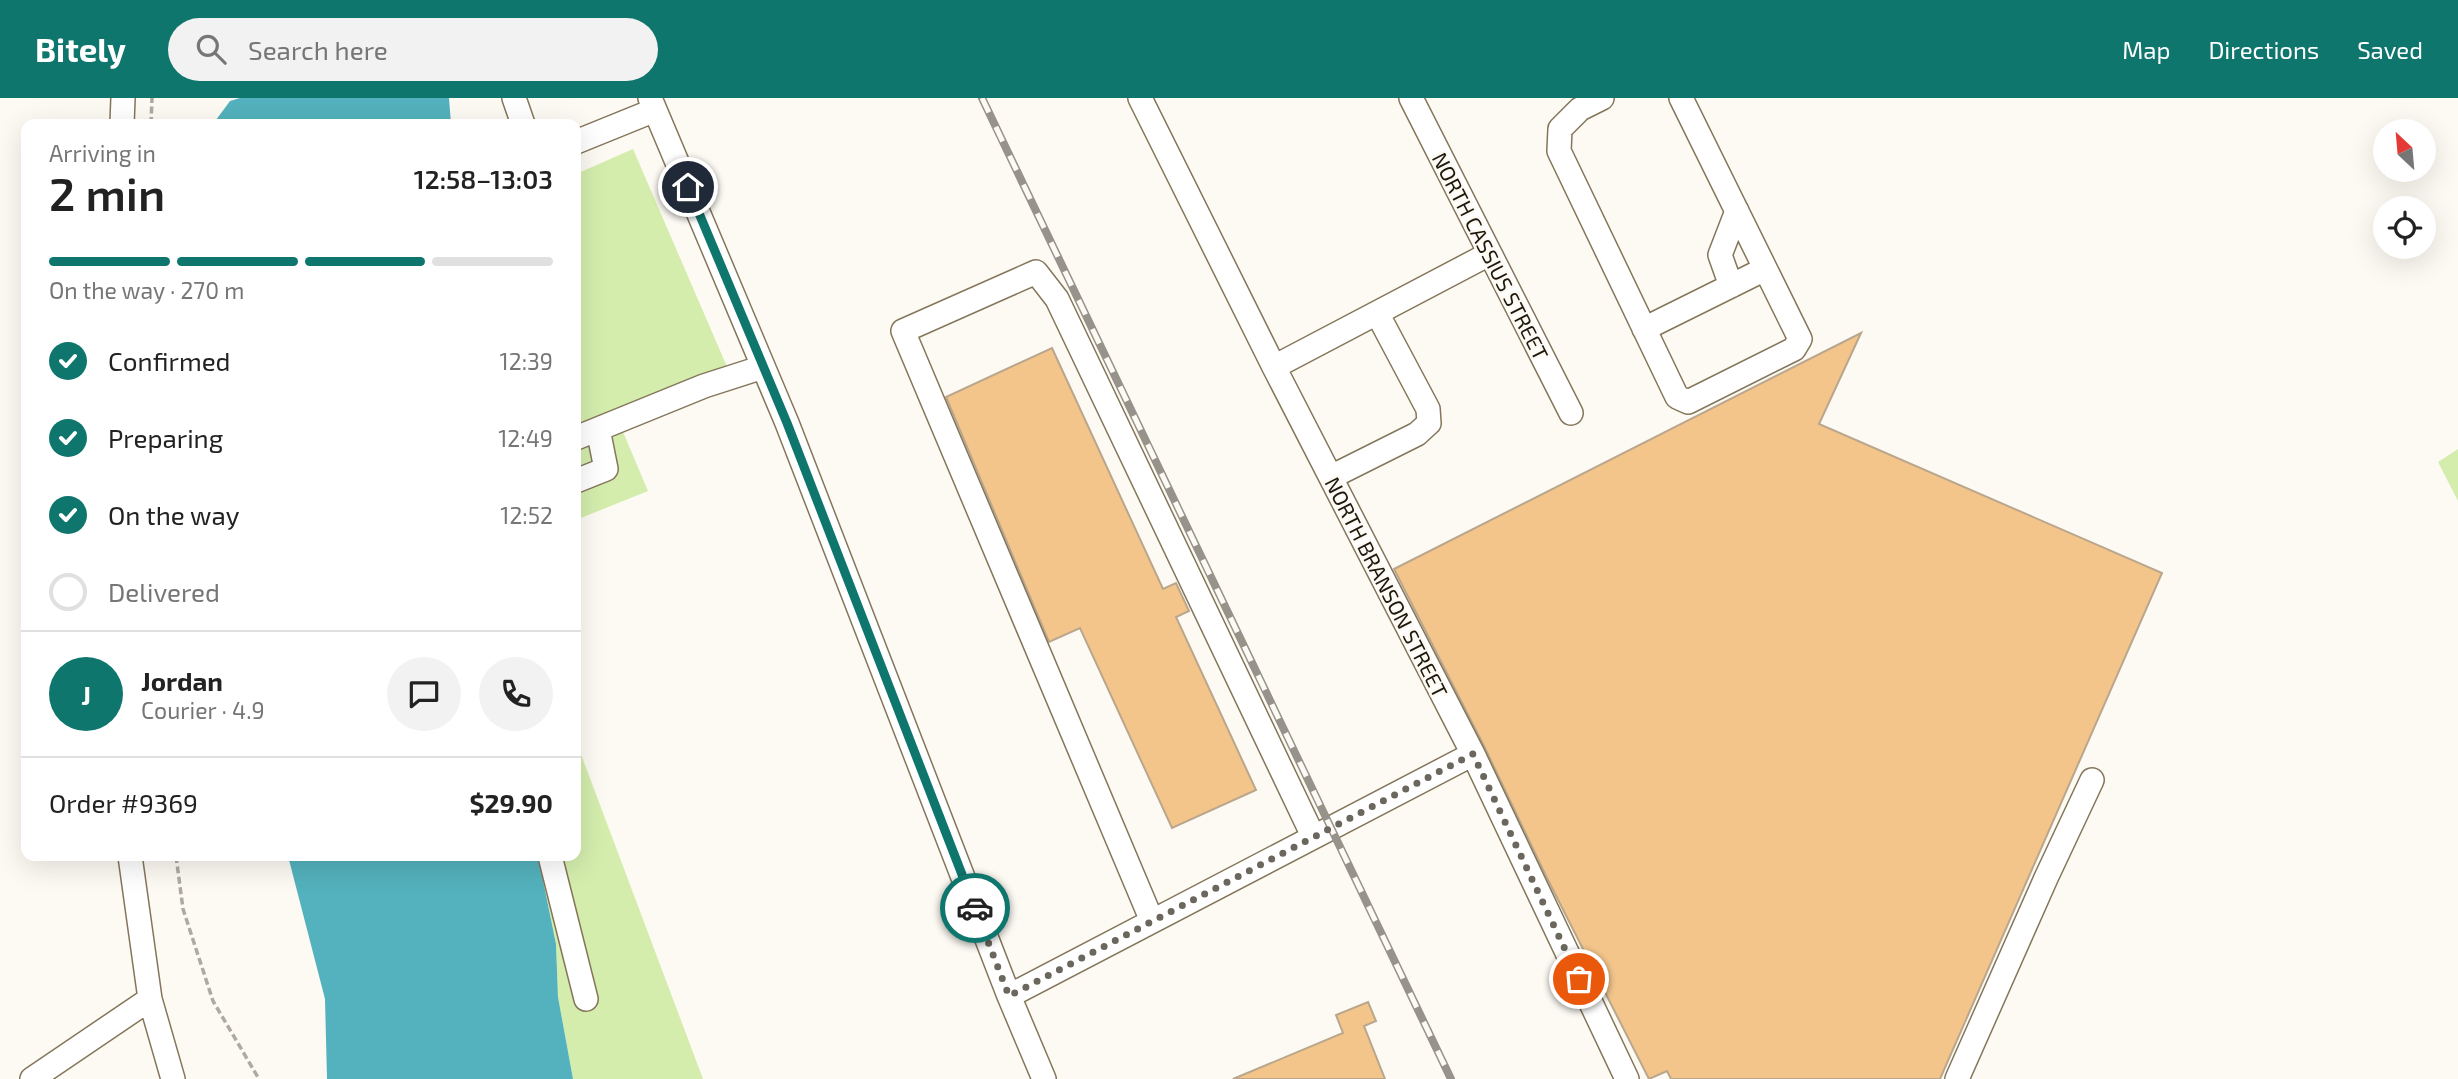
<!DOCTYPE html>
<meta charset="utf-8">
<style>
body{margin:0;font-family:"Exo 2",sans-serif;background:#f2f2f2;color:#222;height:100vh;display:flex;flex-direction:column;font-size:26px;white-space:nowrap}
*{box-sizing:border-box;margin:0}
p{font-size:23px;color:#767676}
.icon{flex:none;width:38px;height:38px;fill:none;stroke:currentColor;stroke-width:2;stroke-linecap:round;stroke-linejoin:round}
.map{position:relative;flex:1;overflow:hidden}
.side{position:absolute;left:21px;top:21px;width:560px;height:742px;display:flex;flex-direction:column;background:#fff;border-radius:14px;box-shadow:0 7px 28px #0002}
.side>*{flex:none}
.needle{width:46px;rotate:334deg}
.tools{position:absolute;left:2373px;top:21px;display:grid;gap:14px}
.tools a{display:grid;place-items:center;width:63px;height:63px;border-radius:50%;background:#fff;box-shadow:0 7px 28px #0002;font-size:35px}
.pin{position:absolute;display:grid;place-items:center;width:60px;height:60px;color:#fff;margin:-30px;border:4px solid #fff;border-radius:50%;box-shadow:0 2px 7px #0007}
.courier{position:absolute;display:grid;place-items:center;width:70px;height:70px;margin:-35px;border:5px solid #0f766e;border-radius:50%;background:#fff;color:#222;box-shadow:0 2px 9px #0007}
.headline em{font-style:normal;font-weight:600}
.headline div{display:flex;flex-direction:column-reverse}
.headline{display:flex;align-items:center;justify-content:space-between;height:119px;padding:0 28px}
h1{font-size:46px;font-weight:600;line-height:52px}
.bar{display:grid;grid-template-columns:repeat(4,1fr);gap:10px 7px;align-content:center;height:84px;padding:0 28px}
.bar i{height:9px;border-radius:5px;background:#e0e0e0}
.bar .selected{background:#0f766e}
.bar p{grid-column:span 4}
.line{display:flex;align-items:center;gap:18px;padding:0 28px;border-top:2px solid #e0e0e0}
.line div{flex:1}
.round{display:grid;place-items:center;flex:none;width:74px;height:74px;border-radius:37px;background:#f2f2f2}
ol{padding:0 28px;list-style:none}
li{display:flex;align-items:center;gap:21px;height:77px}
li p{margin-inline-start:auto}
li .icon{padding:7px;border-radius:50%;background:#0f766e;color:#fff;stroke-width:4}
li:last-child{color:#767676}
li i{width:38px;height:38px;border:4px solid #e0e0e0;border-radius:50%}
header{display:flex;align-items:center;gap:42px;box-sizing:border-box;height:98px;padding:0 35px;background:#0f766e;color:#fff}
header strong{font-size:33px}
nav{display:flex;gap:38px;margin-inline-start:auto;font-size:24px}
.search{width:490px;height:63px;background:#f2f2f2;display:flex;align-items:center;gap:18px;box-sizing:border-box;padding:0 24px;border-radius:38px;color:#767676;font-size:26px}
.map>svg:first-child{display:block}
.green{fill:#d4edad}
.water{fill:#53b2bd}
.building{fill:#f3c58b;stroke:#baa68c;stroke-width:2}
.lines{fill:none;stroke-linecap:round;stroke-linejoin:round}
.minor-casing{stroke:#84765a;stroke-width:26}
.path{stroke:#aeaaa2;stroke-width:3.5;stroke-dasharray:7 3.5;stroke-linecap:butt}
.minor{stroke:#fff;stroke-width:23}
.rail-casing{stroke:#97938b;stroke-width:8}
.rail{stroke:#fdfaf4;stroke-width:5;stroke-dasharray:16;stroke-linecap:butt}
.done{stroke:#6b675e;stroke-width:7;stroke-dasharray:0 12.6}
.route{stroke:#0f766e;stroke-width:9}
.labels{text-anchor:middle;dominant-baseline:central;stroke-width:5;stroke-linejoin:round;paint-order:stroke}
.street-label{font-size:21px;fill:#1d180d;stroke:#fdfaf4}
</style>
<header>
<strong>Bitely</strong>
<div class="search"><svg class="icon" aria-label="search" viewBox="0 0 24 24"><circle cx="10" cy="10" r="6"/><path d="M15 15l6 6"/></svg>Search here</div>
<nav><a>Map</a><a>Directions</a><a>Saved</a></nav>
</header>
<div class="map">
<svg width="2458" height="981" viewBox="0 0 2458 981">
<rect width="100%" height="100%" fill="#fdfaf4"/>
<path class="green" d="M633,51L728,271L615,315L648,393L576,422V76Z
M2458,351V403L2438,364Z
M576,643L703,981H573L558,899L556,846L538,758H576Z"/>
<path class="water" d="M240,0H449L451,26H213L230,3Z
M288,758H538L556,846L558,899L573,981H327L325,901Z"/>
<path class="building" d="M1861,235L1819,326L2162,475L1940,981H1671L1667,973L1649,981L1547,780L1485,650L1394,471Z
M1052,250L1163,491L1176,485L1189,513L1176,519L1256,692L1172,730L1080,530L1049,544L946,299Z
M1368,904L1376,923L1364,928L1385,981H1233L1343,935L1336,917Z"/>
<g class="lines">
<defs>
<path id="minor" d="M514,0L523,26
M650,0L787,325L1009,898L1044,981
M1140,0L1274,269L1473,656L1627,981
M1411,0L1571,315
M1602,0L1580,11L1560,31L1559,53L1677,299L1688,304L1794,251L1800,241L1681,0
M122,26L123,0
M576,44L655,12
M1731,188L1720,157L1737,113
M1644,231L1765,171
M1274,269L1489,156
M576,340L704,288L763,269
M1331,379L1417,336L1429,325L1428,311L1377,215
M576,383L606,371L598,331
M130,758L150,901L173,981
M550,758L586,901
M1152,823L903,233L1036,174L1057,201L1313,738
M1009,898L1473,656
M32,981L150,901
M1957,981L2046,780L2092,682"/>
</defs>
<use href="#minor" class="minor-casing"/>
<path class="path" d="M151,26L152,0
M176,758L183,811L213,903L259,981"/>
<use href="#minor" class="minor"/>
<defs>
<path id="rail" d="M982,0L1451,981"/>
</defs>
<use href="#rail" class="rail-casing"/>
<use href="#rail" class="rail"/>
</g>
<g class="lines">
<path class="done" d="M975,810L1009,898L1473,656L1579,881"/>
<path class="route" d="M688,89L787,325L975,810"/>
</g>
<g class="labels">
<g class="street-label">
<text transform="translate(1491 158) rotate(63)">NORTH CASSIUS STREET</text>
<text transform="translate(1387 489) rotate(63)">NORTH BRANSON STREET</text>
</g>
</g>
</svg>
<div class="tools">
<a><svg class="needle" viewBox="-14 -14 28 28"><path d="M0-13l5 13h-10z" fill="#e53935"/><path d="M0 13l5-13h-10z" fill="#767676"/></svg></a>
<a><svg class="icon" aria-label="locate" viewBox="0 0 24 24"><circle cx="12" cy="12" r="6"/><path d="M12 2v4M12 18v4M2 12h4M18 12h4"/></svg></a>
</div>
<div class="pin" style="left:1579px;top:881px;background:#ea580c"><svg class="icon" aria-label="bag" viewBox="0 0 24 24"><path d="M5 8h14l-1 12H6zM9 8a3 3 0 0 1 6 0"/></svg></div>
<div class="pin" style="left:688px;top:89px;background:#1f2937"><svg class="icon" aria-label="home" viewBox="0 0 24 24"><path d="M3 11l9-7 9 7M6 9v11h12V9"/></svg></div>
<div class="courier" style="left:975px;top:810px"><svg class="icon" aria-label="car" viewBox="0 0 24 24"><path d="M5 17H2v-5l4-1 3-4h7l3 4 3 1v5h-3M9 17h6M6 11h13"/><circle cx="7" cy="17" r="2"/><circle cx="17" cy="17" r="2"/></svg></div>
<section class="side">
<div class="headline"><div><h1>2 min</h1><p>Arriving in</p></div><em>12:58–13:03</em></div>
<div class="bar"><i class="selected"></i><i class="selected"></i><i class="selected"></i><i></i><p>On the way · 270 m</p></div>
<ol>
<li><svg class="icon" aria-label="check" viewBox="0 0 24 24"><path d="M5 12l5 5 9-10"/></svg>Confirmed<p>12:39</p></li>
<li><svg class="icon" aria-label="check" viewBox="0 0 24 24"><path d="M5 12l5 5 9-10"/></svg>Preparing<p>12:49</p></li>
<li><svg class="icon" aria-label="check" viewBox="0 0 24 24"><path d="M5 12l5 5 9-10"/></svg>On the way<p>12:52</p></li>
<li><i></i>Delivered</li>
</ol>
<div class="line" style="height:126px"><b class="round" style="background:#0f766e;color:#fff">J</b><div><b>Jordan</b><p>Courier · 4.9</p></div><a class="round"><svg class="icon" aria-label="chat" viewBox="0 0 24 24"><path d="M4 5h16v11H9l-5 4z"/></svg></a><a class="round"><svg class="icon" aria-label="phone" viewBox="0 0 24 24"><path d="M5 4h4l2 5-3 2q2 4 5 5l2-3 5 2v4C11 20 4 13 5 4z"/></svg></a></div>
<div class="line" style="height:91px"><div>Order #9369</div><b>$29.90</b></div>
</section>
</div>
